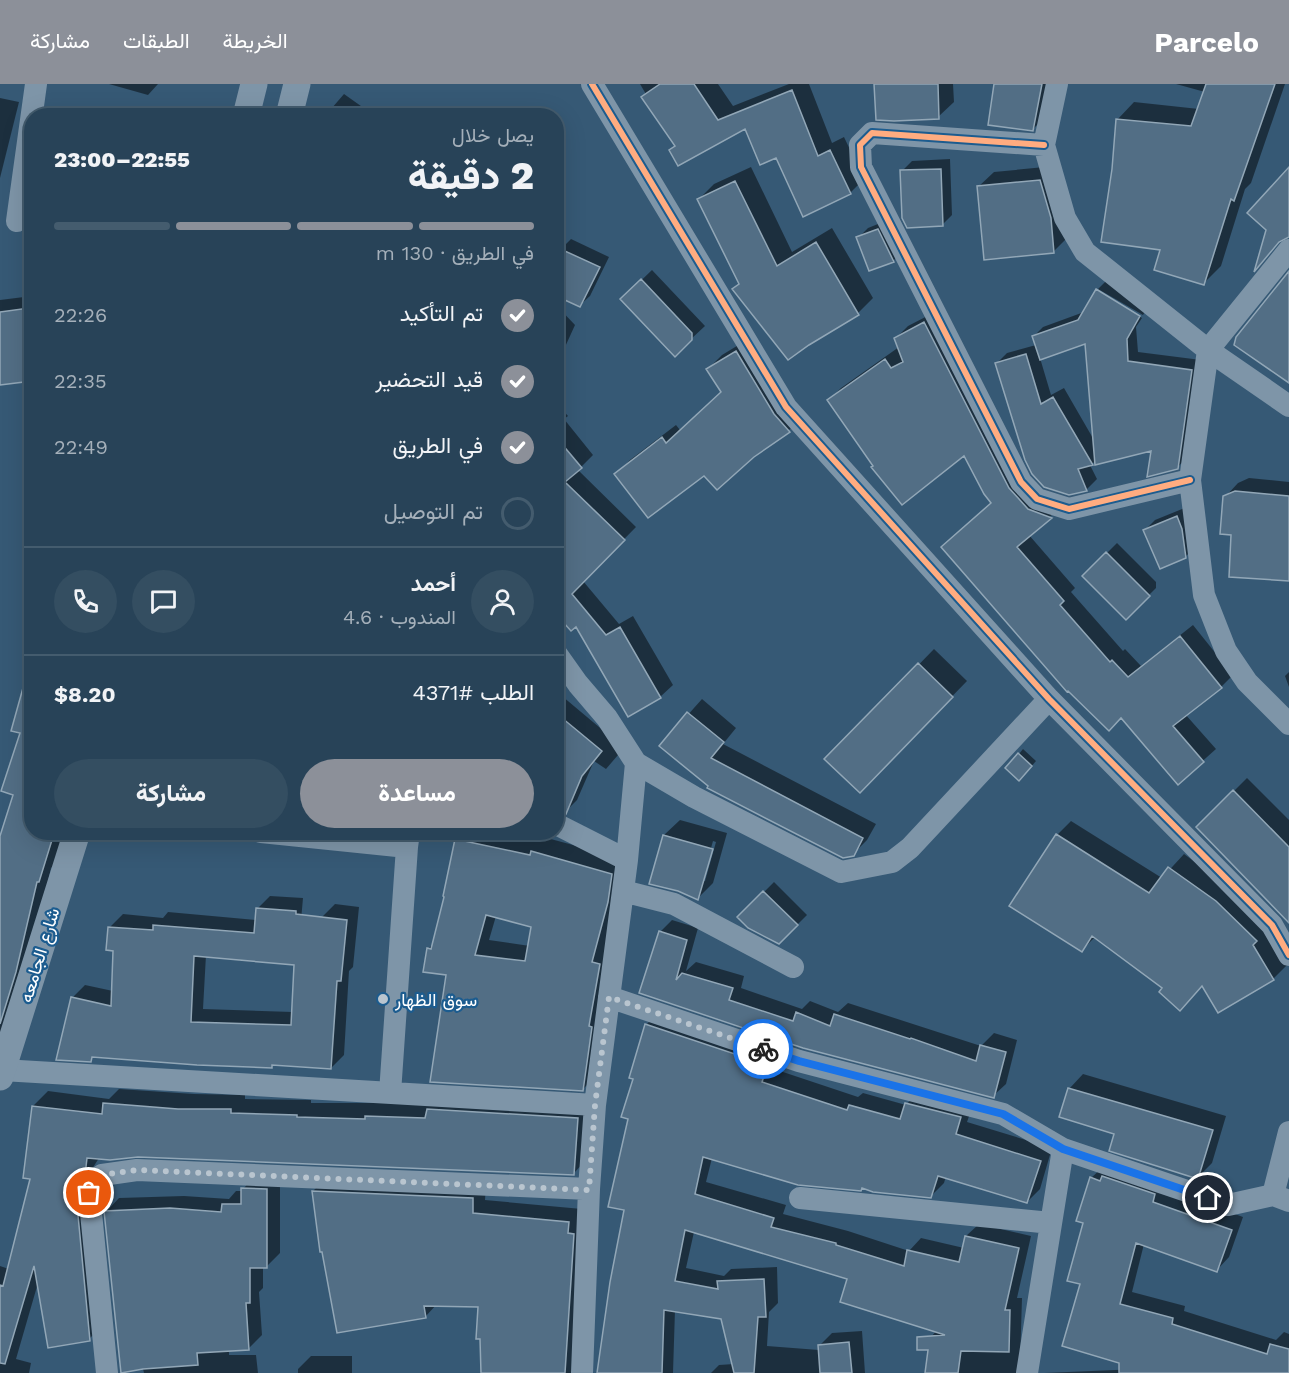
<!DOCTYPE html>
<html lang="ar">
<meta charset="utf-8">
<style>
body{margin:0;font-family:"Work Sans",Vazirmatn,sans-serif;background:#344e61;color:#f1f3f6;direction:rtl;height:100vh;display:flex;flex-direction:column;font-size:22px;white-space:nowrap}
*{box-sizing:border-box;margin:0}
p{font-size:20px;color:#a5b0ba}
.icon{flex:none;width:33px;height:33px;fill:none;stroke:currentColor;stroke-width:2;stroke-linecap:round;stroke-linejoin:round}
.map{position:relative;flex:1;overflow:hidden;direction:ltr}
.drawer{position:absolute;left:24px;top:24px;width:540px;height:732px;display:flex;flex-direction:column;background:#284358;border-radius:24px;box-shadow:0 6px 24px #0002,0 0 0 2px #445c6e;direction:rtl}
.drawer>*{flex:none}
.pin{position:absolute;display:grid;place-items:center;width:51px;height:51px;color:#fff;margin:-26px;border:3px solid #fff;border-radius:50%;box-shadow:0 2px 6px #0007}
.courier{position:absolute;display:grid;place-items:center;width:60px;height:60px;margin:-30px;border:4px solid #1a73e8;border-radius:50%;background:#fff;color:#222;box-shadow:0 2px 8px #0007}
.headline em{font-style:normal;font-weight:800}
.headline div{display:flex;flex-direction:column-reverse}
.headline{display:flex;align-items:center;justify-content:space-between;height:102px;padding:0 30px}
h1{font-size:39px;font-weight:800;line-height:45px}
.bar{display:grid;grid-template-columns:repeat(4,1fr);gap:9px 6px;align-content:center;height:72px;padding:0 30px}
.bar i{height:8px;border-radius:4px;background:#445c6e}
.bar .active{background:#8c9099}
.bar p{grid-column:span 4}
.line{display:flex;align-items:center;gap:15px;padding:0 30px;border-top:2px solid #445c6e}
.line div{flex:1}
.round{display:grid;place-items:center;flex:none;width:63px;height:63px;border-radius:32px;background:#344e61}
ol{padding:0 30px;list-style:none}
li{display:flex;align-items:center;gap:18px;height:66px}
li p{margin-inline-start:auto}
li .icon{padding:6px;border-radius:50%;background:#8c9099;color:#fff;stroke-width:4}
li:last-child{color:#a5b0ba}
li i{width:33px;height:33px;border:3px solid #445c6e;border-radius:50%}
.primary-button{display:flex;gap:12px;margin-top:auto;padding:12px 30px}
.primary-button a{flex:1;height:69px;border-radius:36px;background:#8c9099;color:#fff;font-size:24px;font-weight:800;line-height:69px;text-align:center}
.primary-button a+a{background:#344e61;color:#f1f3f6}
header{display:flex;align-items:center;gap:36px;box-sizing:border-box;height:84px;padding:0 30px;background:#8c9099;color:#fff}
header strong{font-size:28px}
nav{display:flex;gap:33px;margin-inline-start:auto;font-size:21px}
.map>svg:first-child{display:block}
.shadow{fill:#0007;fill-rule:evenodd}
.building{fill:#526e85;stroke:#92a7b7;stroke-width:1.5;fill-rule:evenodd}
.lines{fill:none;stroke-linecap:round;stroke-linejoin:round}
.minor{stroke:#7e95a8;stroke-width:22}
.tertiary{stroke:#7e95a8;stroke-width:27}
.cycleway-casing{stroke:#1c5c8f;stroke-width:10}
.cycleway{stroke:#ffac80;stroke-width:6}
.done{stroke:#b9c5cf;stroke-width:6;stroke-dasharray:0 10.8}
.route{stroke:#1a73e8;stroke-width:8}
.poi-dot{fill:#b9c5cf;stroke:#1c5c8f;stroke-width:2}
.labels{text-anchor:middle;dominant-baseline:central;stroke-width:4.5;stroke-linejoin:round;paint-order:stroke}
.street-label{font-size:18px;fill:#fff;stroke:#1c5c8f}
.poi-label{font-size:18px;fill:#fff;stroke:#1c5c8f;text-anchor:start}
</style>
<header>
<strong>Parcelo</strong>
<nav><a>الخريطة</a><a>الطبقات</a><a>مشاركة</a></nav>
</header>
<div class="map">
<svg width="1289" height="1289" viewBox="0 0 1289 1289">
<rect width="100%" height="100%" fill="#365975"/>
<path class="shadow" d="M109,0H158L148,11Z
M640,0H718L733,22L789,0H809L832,59L844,53L864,95L850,109L777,73L746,43L676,61Z
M876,0H953L954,18L938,33Z
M996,0H1054L1048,30L1033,45Z
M1176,0H1285L1251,99L1245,105L1221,182L1204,199L1162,165L1113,85L1117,36L1134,18L1199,25L1205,8Z
M344,10L375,32H325Z
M0,14L19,18L0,94Z
M950,75L952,131L942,141L902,87L912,77Z
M1055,82L1069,152L1054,167L978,103L994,88Z
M751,83L792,168L832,144L873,214L858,229L808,259L740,199L699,115L714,100Z
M888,136L903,167L893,177L858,154L868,144Z
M571,155L609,173L590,212L580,221L556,175L561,165Z
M652,186L705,242L675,270L622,215Z
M1107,196L1149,221L1143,231L1098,205Z
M1098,206V208L1142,234L1136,243L1138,268L1201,276L1187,373L1177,384L1153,365L1096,377L1090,381L1097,395L1087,405L1070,409L997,279L1007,269L1036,261L1033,253L1043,243L1084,228ZM1086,258L1094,356L1064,304L1051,311L1040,274Z
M32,212V295L0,300V216Z
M556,221L575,241L565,263L556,271Z
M937,227L1021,392L1063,421L1029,451L1075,504L1071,508L1123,567L1125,565L1141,582L1193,541L1233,591L1221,603L1185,630L1216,665L1178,699L1121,632L1109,645L993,418L965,369L875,382L829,316L841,304L899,263L896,254L908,242Z
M750,254L802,333L789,346L705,390H616L630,376L676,341L680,346L722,307L708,285L722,271Z
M556,319L568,332L564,335L593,371L578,386L636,443L583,497L619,540L633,532L673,601L660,613L576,541L556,528Z
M1249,394L1289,398V496L1233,449L1225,413L1238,399Z
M32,414V423L27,420Z
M1187,423L1195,463L1185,473L1145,446L1155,436Z
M1117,459L1156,498V504L1126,534L1084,492Z
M934,565L967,597L860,707L827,675Z
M1289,588V603L1285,592Z
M32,594V748H64L54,781L51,784L31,871L0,970V757L14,710L26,600Z
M556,607L624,664L606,685L594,677L577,716L565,728L556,724Z
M702,615L736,644L723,660L876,740L867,756L853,770L710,702L661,661Z
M1023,665L1036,677L1024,691L1019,670Z
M1247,694L1289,736V837L1198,743Z
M680,736L727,749L713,799L698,814L678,806L664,751ZM713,757L716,758L705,797H702Z
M1071,737L1162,794L1184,770L1230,804L1270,842L1287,881L1273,895L1165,904L1095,853L1082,866L1057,751Z
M464,748H504L543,757L547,754L625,775L597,991L583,1005L448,890L428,865L434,859L456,756ZM496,832L533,842L530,862L489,856Z
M774,798L807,831L779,859L739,833Z
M270,812L303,814L300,848L322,833L335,820L359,823L353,883L349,887L344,971L331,984L274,980L272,982L95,972L90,976L72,914L85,901L113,907L115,865L110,843L123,830L163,834L168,828L256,836L257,825ZM206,871L296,879L293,928L203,925Z
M672,836L698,844L686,887L696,878L744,892L741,904L802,925L810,917L838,928L848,919L981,962L994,949L1017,956L1006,1000L993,1012L641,908L660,848Z
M659,928L779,968L774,985L858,1013L863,1009L906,1021L919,1007L973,1021L967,1038L1052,1064L1040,1105L1027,1118L946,1092L944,1099L931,1112L712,1074L706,1098L786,1121L783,1130L848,1147L909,1167L921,1154L964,1164L966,1152L979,1140L1031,1152L1017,1214H1022L1020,1280L1026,1289H926L931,1253L937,1246L849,1194L694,1148L686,1184L724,1192L731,1185L777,1183L778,1219L769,1228L767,1262L819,1266V1262L832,1249L862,1247L865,1289H711L719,1281L734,1280L722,1234L675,1226L673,1289H599L626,1125L629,1034L635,994L631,993L647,940Z
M1083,990L1226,1032L1212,1079L1198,1093L1116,1049L1069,1005Z
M119,1005L194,1010L245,1011V1015L311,1016V1019H592L588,1074L574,1089L137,1071L99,1074L92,1085L90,1095L104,1240L89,1255L38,1199L16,1275L31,1279L29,1289H0V1182L9,1185L32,1094L33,1022L48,1007L109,1015Z
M1104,1082L1243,1133L1229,1173L1217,1186L1144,1160L1132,1208L1185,1222L1184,1227L1276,1256L1284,1248L1289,1250V1289H1044L1139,1285L1082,1199L1085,1138L1091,1094Z
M256,1091L280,1092V1169L266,1183H263V1204L259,1208L262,1251L249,1264L229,1267V1271H256L258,1289H144L106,1128L119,1114L184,1112L229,1115L236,1107H243V1105Z
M326,1094L486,1101L485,1116L582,1125L577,1289H483L480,1222L437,1220L426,1232L313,1107Z
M311,1272H352V1289H298V1285Z"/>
<path class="building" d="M660,0H694L718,36L792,6L818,72L830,66L851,110L803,133L776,74L760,81L745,45L678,82L669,66L675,62L641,13Z
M874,0H938L939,35L894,37L876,36Z
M994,0H1042L1033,47L988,41Z
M1206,0H1275L1234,117L1231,115L1204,201L1154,186L1160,166L1101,158L1112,85L1116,35L1191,42Z
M1289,83V153L1279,158L1254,188L1266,146L1247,129Z
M941,85L943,142L907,144L902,134L900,86Z
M1040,96L1051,134L1054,169L984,176L977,102Z
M735,97L777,182L816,158L859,231L809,261L788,276L732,205L739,200L697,115Z
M878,145L894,178L869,187L856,153Z
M556,163L600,183L580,223L556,212Z
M1289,187V299L1234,261L1236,253Z
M641,195L692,249V256L675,273L620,215Z
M1096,205L1140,232L1127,255L1128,277L1192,286L1178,385L1147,393L1151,367L1095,381L1085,260L1040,276L1032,252L1078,236Z
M29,224L32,242V297L0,301V228Z
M924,238L1009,404L1028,425L1052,434L1017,463L1064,517L1060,521L1110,578L1112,576L1128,593L1180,552L1222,604L1173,642L1204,678L1178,701L1121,634L1109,647L1068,607L1067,608L941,463L991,419L984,410L964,372L902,421L871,383L873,382L827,316L885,275L891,284L903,278L894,254Z
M736,267L774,330L790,348L754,373L717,406L704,392L648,434L614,390L662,353L666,359L721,308L706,285Z
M1026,270L1041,320L1053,313L1093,381L1078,385L1087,407L1069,411L1044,403L1032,390L1025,376L995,279Z
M556,353L582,384L565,398L625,456L572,510L606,551L620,543L661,614L628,633L576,543L571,547L556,530Z
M1235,407L1289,412V497L1229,493L1231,451L1220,450L1223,412Z
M1177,432L1182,445L1186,474L1160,485L1143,446Z
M1106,468L1150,512L1126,536L1082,492Z
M918,579L953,613L860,709L824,675Z
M26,593L32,594V750L52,756L39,798H37L16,888L0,940V752L13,711L1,707L20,649L11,647Z
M687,628L724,658L711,674L863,754L854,772L843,774L707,704L708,702L659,662Z
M556,629L602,667L582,692L566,730L556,727Z
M1018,669L1032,682L1019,697L1005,684Z
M1233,706L1289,763V839L1196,743Z
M1056,750L1149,809L1168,783L1216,817L1257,857L1253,861L1274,896L1218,929L1202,902L1180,927L1159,908L1162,904L1092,852L1082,868L1009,822Z
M663,751L713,765L698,816L678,807L649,800Z
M455,755L530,771L531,767L612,790L608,818L592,878L600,880L589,942L592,943L583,1007L430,998L446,891L423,888L427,864L431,865L444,813L443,812ZM486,831L531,843L525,877L475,871Z
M763,807L798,841L779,860L748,844L737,833Z
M256,824L296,827V830L347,836L341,897H337L331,985L272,981V984L197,981L92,973L91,978L56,976L71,913L111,922L113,867L106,866L108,843L153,846V841L254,849ZM194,872L294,881L291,941L191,938Z
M659,847L687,856L676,896L682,889L733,904L729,916L793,937L796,928L830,942L834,930L910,955L911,954L976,977L980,961L1006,968L994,1014L803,964L639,909Z
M645,940L768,981L762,998L847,1026L849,1021L900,1035L905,1019L961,1033L956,1050L1041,1077L1027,1119L938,1092L931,1114L873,1108L862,1104L861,1107L798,1101L703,1073L695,1110L774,1134L771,1143L836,1159V1161L904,1182L907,1166L959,1178L965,1152L1019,1164L1005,1226H1010L1009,1268L961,1267L958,1289H925L928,1266H917V1253L945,1251L840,1218L847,1195L685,1146L675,1197L718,1205L717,1197L764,1195L766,1233H758L754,1289H734L721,1235L664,1226L662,1289H597L610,1198L624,1126L608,1123L628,1035L621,1033L633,995L629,994Z
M1068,1004L1213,1046L1198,1095L1109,1067L1114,1050L1059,1033Z
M103,1019L178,1025H231V1029L297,1031V1033L365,1035V1032L425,1034L427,1025L578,1034L574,1091L138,1073L110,1076L87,1074L85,1092L78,1101L76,1110L90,1257L48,1264L34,1182L5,1280L0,1279V1201L3,1202L30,1095L23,1094L32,1022L102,1030Z
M1102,1092L1155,1110L1153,1118L1232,1146L1217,1188L1136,1159L1120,1220L1173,1234L1172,1240L1267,1270L1270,1260L1289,1265V1289H1119V1279L1062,1262L1080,1200L1067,1197L1083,1139L1076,1137L1090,1093L1100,1097Z
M241,1104L267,1105V1184H250V1219H246L249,1266L197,1269L198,1281L143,1285L121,1289L104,1127L170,1124L221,1128L222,1120H241Z
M312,1107L473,1114V1129L569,1138L568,1149L574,1150L565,1289H481L480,1255H476L478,1223L424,1222L426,1234L337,1249L322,1168H320Z
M849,1258L852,1289H820L818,1261Z"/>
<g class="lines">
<path class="minor" d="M592,0L786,323L1049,615L1272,841L1289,871
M1057,0L1044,61L1065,134L1085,168L1208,266L1289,322
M1044,61L872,49L860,61L861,83L1021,398L1037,415L1069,425L1190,396
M17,137L36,0
M1289,166L1208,266L1190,396L1204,511L1226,567L1247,598L1289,640
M556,569L578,600L607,634L636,679L694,713L841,788L892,778L910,764L1049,615
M556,740L627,776
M261,748L407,763
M623,807L674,820L793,883
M609,913L799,977L1003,1030L1063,1065L1228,1121L1273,1111L1289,1117
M2,986L595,1021
M390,1009L407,763L409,748
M1273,1111L1289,1048
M800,1114L1051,1139
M107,1289L89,1109L102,1091L137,1086L589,1105
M582,1289L589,1105L595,1021L627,776L636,679
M1027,1289L1063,1065"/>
<path class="tertiary" d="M246,32L254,0
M289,32L297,0
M0,993L77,748"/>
<defs>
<path id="cycleway" d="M592,0L786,323L1049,615L1272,841L1289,871
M1044,61L872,49L860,61L861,83L1021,398L1037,415L1069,425L1190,396"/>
</defs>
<use href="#cycleway" class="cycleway-casing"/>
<use href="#cycleway" class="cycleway"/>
</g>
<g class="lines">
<path class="done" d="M89,1109L102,1091L137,1086L589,1106L595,1021L609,913L763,965"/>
<path class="route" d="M763,965L799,977L1003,1030L1063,1065L1208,1114"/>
</g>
<circle class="poi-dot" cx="383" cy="915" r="6"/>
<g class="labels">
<g class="street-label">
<text transform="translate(39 871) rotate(-73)">شارع الجامعه</text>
</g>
<g class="poi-label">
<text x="395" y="915">سوق الظهار</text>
</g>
</g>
</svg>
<div class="pin" style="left:89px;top:1109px;background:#ea580c"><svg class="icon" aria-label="bag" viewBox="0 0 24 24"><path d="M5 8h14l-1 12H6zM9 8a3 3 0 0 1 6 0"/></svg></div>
<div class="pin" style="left:1208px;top:1114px;background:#1f2937"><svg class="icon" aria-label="home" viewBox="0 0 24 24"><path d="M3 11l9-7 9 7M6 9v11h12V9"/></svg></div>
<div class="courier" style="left:763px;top:965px"><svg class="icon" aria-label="bike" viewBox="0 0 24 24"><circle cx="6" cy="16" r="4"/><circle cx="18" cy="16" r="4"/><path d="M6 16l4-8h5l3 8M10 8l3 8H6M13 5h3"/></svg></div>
<section class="drawer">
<div class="headline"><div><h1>2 دقيقة</h1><p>يصل خلال</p></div><em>22:55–23:00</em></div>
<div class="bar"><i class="active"></i><i class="active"></i><i class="active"></i><i></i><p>في الطريق · 130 m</p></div>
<ol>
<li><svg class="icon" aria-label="check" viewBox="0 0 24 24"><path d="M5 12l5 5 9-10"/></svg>تم التأكيد<p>22:26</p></li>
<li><svg class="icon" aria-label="check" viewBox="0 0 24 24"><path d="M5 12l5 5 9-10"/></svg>قيد التحضير<p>22:35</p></li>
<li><svg class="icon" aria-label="check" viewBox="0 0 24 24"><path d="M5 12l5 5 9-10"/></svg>في الطريق<p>22:49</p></li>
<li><i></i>تم التوصيل</li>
</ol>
<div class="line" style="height:108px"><a class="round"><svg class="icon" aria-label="person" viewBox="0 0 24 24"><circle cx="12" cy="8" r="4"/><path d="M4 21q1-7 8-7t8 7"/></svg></a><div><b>أحمد</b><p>المندوب · 4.6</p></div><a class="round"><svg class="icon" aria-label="chat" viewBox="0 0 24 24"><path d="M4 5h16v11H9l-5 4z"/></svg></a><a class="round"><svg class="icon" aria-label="phone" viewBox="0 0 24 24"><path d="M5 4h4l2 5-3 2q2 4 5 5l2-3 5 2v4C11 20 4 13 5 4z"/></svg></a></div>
<div class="line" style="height:78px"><div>الطلب #4371</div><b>$8.20</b></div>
<div class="primary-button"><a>مساعدة</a><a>مشاركة</a></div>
</section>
</div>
